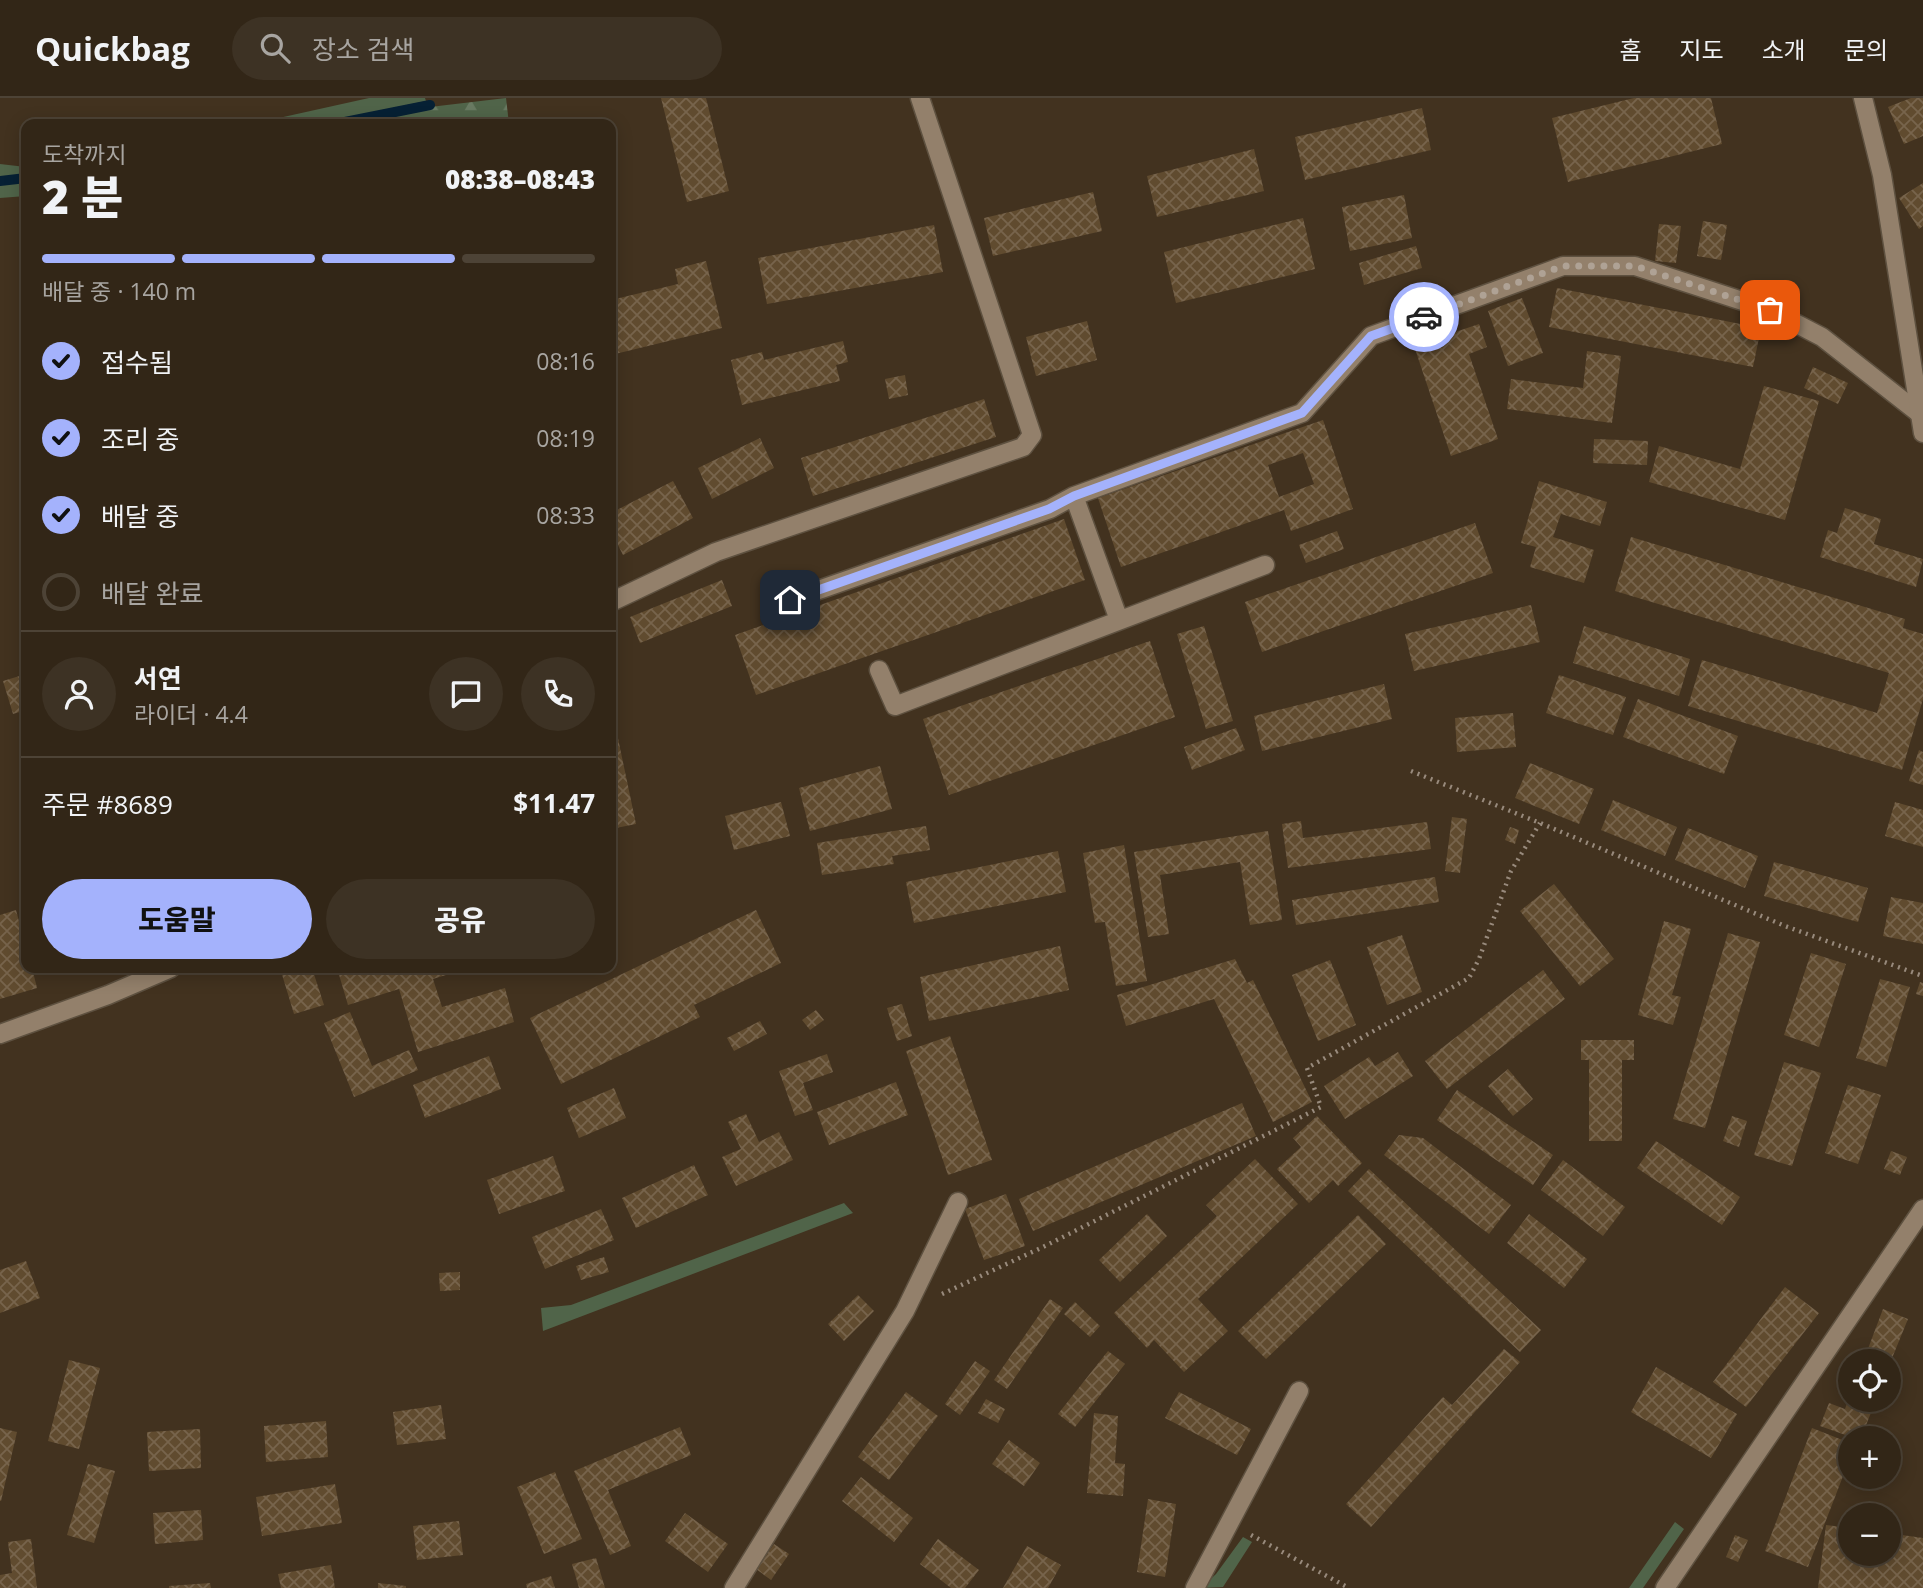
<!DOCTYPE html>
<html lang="ko">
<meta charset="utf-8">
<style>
body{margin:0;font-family:"Open Sans","Noto Sans KR",sans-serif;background:#3d3224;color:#f1f3f6;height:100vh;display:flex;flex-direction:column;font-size:26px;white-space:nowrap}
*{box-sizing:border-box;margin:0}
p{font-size:23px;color:#a8a5a1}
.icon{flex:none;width:38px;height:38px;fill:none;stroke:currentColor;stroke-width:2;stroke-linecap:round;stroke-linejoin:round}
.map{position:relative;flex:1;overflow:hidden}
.drawer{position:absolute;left:21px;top:21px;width:595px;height:854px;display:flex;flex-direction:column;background:#322617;border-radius:14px;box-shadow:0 4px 18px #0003,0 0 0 2px #4d4336}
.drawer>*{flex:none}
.buttons{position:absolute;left:1838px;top:1251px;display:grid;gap:14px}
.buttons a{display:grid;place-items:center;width:63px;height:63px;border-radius:50%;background:#322617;box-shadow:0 4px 18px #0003,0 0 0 2px #4d4336;font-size:35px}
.pin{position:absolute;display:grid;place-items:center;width:60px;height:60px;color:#fff;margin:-30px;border-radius:14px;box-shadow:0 4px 10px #0006}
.courier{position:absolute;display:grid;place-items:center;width:70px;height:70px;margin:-35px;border:5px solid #a4b2fc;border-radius:50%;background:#fff;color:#222;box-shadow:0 2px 9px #0007}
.head em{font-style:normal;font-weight:800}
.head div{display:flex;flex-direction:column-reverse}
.head{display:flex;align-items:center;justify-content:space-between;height:119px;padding:0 21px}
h1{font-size:46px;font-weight:800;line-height:52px}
.bar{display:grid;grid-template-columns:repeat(4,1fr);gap:10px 7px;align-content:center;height:84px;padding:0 21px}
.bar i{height:9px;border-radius:5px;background:#4d4336}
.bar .active{background:#a4b2fc}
.bar p{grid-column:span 4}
.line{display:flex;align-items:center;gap:18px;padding:0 21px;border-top:2px solid #4d4336}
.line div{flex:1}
.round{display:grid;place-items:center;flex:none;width:74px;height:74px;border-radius:37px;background:#3d3224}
ol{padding:0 21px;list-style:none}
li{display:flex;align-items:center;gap:21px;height:77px}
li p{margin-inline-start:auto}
li .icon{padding:7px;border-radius:50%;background:#a4b2fc;color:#111;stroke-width:4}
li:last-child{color:#a8a5a1}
li i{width:38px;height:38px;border:4px solid #4d4336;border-radius:50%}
.cta{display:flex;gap:14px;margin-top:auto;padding:14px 21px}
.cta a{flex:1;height:80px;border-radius:42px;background:#a4b2fc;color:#111;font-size:28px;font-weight:800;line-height:80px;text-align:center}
.cta a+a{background:#3d3224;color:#f1f3f6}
header{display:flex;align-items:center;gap:42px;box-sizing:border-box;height:98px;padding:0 35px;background:#322617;border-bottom:2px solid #4d4336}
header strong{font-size:33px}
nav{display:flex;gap:38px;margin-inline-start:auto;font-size:24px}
.search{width:490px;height:63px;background:#3d3224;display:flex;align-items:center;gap:18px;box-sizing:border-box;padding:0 24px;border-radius:38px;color:#a8a5a1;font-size:26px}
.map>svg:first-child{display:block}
.grass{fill:#506449}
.forest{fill:url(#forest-firs)}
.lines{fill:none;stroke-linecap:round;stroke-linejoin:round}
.stream{stroke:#062034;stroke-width:10}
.building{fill:url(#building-cross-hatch);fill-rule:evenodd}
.service-casing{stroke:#5e5140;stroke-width:21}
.minor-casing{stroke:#5e5140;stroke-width:21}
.path{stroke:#988a7c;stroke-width:4.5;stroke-dasharray:2 5;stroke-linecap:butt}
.service{stroke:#93806b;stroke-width:18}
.minor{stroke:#93806b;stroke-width:18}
.done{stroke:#afa295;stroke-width:7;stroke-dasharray:0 12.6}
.route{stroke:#a4b2fc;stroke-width:9}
</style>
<header>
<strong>Quickbag</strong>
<div class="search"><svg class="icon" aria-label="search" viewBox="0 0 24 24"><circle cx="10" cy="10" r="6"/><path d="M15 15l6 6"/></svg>장소 검색</div>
<nav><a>홈</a><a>지도</a><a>소개</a><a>문의</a></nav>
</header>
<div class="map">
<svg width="1923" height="1490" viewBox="0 0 1923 1490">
<defs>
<pattern id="forest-firs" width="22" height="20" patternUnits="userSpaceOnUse" patternTransform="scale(1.75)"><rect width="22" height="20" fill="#506449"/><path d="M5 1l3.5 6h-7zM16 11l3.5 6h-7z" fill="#697a62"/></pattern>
<pattern id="building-cross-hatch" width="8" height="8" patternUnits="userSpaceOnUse" patternTransform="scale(1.75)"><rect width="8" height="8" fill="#604b2f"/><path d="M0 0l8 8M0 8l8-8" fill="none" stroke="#77644c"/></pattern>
</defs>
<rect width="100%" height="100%" fill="#42321f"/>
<path class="grass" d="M369,0H425L426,3L317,26H252Z
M0,66L26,69V77L0,80Z
M26,82V98L0,100V85Z
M844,1105L853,1115L543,1233L541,1210L571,1207Z
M1675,1424L1684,1431L1643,1490H1629Z
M1243,1439L1252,1444L1223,1489L1201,1490L1216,1476Z"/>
<path class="forest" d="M506,0L509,26H347L430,9Z"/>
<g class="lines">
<path class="stream" d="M335,26L430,7
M0,83L26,80"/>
</g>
<path class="building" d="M661,0H706L729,93L687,104Z
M1634,0H1711L1722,46L1568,84L1552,20Z
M1911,0H1923V38L1904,46L1888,9Z
M1422,10L1431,52L1305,82L1295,39Z
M1254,51L1264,93L1157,119L1147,78Z
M1923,85V128L1919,131L1899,100Z
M1093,94L1102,133L993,158L984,120Z
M1404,97L1412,140L1350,153L1342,109Z
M1303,120L1315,171L1176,205L1164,154Z
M1703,123L1727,127L1721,162L1697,158Z
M1659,126L1681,128L1676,165L1655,163Z
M934,127L943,174L767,206L758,160Z
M1416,148L1422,170L1364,187L1359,165Z
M706,163L722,230L611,257V202L678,186L675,171Z
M1557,190L1761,230L1753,269L1549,229Z
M1522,200L1543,255L1508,268L1488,213Z
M1087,223L1097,262L1036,278L1026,239Z
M1479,226L1487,249L1469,256L1498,341L1451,358L1414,248Z
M843,243L848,264L836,267L840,283L742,307L731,262L762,254L764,262Z
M1587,253L1621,258L1612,325L1507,311L1511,281L1583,290Z
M1813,269L1848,285L1838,306L1804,290Z
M905,277L908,297L889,301L885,281Z
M1764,288L1819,303L1785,422L1649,384L1659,348L1740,371Z
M984,301L996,339L813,398L801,360Z
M1323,322L1353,411L1291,433L1284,412L1121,469L1098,400ZM1303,355L1314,386L1279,399L1268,367Z
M760,340L774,370L712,401L698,370Z
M1594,341L1648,343L1647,367L1593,365Z
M673,383L693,420L623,457L611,433V415Z
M1539,383L1607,404L1600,428L1561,416L1553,439L1594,452L1584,485L1530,469L1536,449L1521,445Z
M1845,410L1881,421L1874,446L1923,461L1916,489L1820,459L1828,432L1837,435Z
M1064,421L1085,482L756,597L735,537Z
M1475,425L1493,475L1262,554L1245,504Z
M1337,433L1344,451L1306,465L1299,447Z
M1631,439L1905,521L1903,530L1923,536V601L1902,672L1688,608L1702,562L1877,615L1889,575L1615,493Z
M722,482L732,508L640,545L630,519Z
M1531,507L1540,544L1414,573L1405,536Z
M1204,528L1233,623L1206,631L1177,536Z
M1584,528L1690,561L1679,598L1573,565Z
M1150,543L1175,619L949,697L923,621Z
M26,576V612L13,616L3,583Z
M1559,577L1626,599L1613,637L1546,615Z
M1384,586L1392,621L1262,653L1254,618Z
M1638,601L1738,638L1724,676L1623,639Z
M611,607L636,726L611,731Z
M1513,615L1516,649L1457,654L1455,620Z
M1236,630L1245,652L1192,672L1184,649Z
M1919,652L1923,654V687L1909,683Z
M1530,665L1594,691L1579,726L1515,700Z
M880,668L892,711L810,733L799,690Z
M1613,702L1677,729L1665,758L1601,732Z
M781,704L790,738L734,752L725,718Z
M1895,704L1923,712V749L1885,738Z
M1452,719L1467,721L1460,775L1445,773Z
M1301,723L1303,740L1427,724L1431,751L1288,770L1282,726Z
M926,728L930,752L892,758L894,766L822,777L817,745Z
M1510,729L1519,732L1515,746L1505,742Z
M1688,730L1758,758L1745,790L1675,762Z
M1268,733L1282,822L1250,827L1240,764L1160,777L1169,836L1148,839L1134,754Z
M1124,747L1147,883L1116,888L1105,824L1095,825L1083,755Z
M1058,753L1066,794L914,825L906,784Z
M1774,764L1868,790L1858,824L1764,798Z
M1435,779L1439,804L1296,827L1292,802Z
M1554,786L1614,861L1580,888L1520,813Z
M1891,799L1923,805V846L1883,838Z
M16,812L26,850V870H32L37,890L0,901V817Z
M756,812L781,865L694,907L700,919L561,986L530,920Z
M1664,823L1691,831L1672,897L1681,899L1673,927L1638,917Z
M1728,835L1760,844L1705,1030L1673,1021Z
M1402,837L1422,894L1387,907L1367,849Z
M1060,848L1069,892L929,923L920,879Z
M1811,855L1846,866L1819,949L1784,937Z
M1235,861L1247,885L1253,882L1312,1004L1273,1024L1214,901L1126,928L1117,897Z
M1330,862L1356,927L1318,943L1292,877Z
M280,870H312L324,907L294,916Z
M337,870H469L433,881L442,909L505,890L514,924L418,954L399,891L348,907Z
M1543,872L1565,901L1447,991L1425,963Z
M1880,881L1910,889L1886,969L1856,960Z
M1920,884L1923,885V898L1916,896Z
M902,906L912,938L897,943L887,910Z
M816,912L824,922L810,932L802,922Z
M350,914L372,968L409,952L418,972L354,999L324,925Z
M760,923L767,936L734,953L727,940Z
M950,938L992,1062L948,1077L906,953Z
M1581,942H1634V962H1622V1043H1589V962H1581Z
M1398,954L1413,978L1345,1021L1324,988L1369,959L1375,968Z
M827,956L833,974L803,985L813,1012L795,1018L779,973Z
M489,958L501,991L425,1020L413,987Z
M1784,964L1821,975L1792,1068L1754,1057Z
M1508,971L1533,1001L1513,1018L1488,988Z
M896,984L908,1017L829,1047L817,1014Z
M1848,987L1881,997L1858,1066L1825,1055Z
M614,990L626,1020L579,1040L567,1010Z
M1457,992L1553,1057L1533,1087L1437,1022Z
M1242,1005L1256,1038L1033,1133L1019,1101Z
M746,1016L759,1044L779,1034L793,1062L736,1088L722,1059L741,1051L728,1024Z
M1317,1018L1362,1065L1338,1088L1333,1082L1309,1105L1277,1071L1301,1049L1293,1040Z
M1732,1018L1747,1023L1739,1049L1723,1043Z
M1399,1037L1423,1040L1511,1107L1489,1136L1384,1057Z
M1656,1043L1740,1099L1722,1127L1637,1070Z
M1891,1053L1907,1059L1900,1077L1884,1071Z
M553,1058L565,1093L499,1116L487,1082Z
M1255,1061L1298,1106L1198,1201L1228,1233L1184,1274L1154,1242L1147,1250L1114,1215L1217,1118L1206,1107Z
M1563,1062L1625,1109L1603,1138L1541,1092Z
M694,1067L708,1097L636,1130L622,1100Z
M1369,1071L1541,1232L1520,1254L1348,1093Z
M1006,1096L1025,1148L984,1162L965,1111Z
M601,1111L614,1142L545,1171L532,1139Z
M1147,1116L1167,1138L1120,1184L1099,1162Z
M1529,1116L1587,1161L1564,1190L1507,1145Z
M1358,1117L1386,1146L1266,1261L1238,1233Z
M604,1159L609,1174L581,1182L576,1168Z
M26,1163L40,1200L0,1215V1172Z
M460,1174V1192L440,1193L439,1175Z
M1785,1189L1819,1215L1746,1309L1713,1284Z
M858,1197L874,1213L844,1243L828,1226Z
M1050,1201L1063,1210L1007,1291L994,1282Z
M1075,1204L1100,1228L1090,1239L1064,1216Z
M1883,1211L1908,1221L1888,1270V1264H1863Z
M1504,1251L1520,1264L1371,1429L1346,1406L1443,1299L1452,1307Z
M1108,1253L1125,1266L1075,1329L1058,1316Z
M69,1262L100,1270L79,1351L48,1343Z
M975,1263L990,1273L960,1317L945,1306Z
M1656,1269L1737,1316L1711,1360L1631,1314Z
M906,1294L938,1318L889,1382L858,1359Z
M1179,1294L1251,1331L1237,1357L1165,1320Z
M986,1301L1005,1311L998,1325L978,1315Z
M1848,1302H1876L1861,1340H1854L1820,1328L1829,1305L1845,1311Z
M441,1307L446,1341L397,1347L393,1314Z
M1094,1315L1118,1318L1115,1365L1125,1366L1123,1398L1087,1395Z
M326,1323L328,1359L266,1364L264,1328Z
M680,1329L691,1357L608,1392L631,1448L610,1457L574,1373Z
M0,1330L17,1334L1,1403H0Z
M1812,1330L1850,1345V1360L1808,1469L1765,1453Z
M200,1331L201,1370L149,1373L147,1334Z
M1009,1342L1040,1365L1024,1388L992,1366Z
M88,1366L115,1373L94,1445L67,1437Z
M555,1374L582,1441L544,1456L517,1389Z
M861,1379L913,1420L894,1444L842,1403Z
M335,1386L342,1425L262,1438L256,1399Z
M1148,1401L1176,1406L1165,1479L1137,1474Z
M201,1412L203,1442L155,1446L153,1415Z
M685,1415L728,1446L708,1474L665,1443Z
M459,1423L463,1457L417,1462L413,1428Z
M1826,1427L1850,1430V1456H1888V1435L1923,1440V1490H1818Z
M1735,1437L1748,1442L1738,1464L1726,1459Z
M31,1441L37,1490H0V1477L12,1475L8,1444Z
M938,1441L979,1472L965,1490H951L920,1466Z
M774,1446L789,1456L771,1482L756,1471Z
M1027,1448L1061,1467L1048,1490H1003Z
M596,1460L605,1490H579L572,1466Z
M331,1467L335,1490H281L278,1476Z
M551,1478L555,1490H527L526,1486Z
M210,1485L211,1490H169V1488Z
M378,1485L406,1488V1490H378Z"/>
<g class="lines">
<defs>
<path id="service" d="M1074,398L1119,522
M790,502L1050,411L1074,398L1302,315L1371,238L1563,168H1635L1770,212L1822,239L1920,316
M611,504L716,454L1023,349L1032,337L920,0
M879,572L895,608L1265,467
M1195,1490L1299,1293"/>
<path id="minor" d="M1863,0L1882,77L1923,335
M0,936L108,897L171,870
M734,1490L905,1213L958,1104
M1665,1490L1923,1111"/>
</defs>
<use href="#service" class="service-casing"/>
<use href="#minor" class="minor-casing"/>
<path class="path" d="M1411,673L1540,725L1785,828L1923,878
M942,1196L1043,1149L1321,1009L1307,970L1469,880L1479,861L1511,773L1540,725
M1251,1437L1349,1490"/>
<use href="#service" class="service"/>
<use href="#minor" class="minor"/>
</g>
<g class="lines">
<path class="done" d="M1424,219L1563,168H1635L1770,212"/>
<path class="route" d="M790,502L1049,411L1074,398L1302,315L1371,238L1424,219"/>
</g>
</svg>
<div class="buttons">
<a><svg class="icon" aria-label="locate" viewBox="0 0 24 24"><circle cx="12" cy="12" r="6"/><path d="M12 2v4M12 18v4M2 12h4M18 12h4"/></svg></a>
<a>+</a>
<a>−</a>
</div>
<div class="pin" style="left:1770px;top:212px;background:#ea580c"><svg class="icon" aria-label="bag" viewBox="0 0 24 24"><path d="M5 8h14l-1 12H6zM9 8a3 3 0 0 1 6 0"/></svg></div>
<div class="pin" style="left:790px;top:502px;background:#1f2937"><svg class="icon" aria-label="home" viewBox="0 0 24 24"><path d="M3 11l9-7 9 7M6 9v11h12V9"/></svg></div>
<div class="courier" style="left:1424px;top:219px"><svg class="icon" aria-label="car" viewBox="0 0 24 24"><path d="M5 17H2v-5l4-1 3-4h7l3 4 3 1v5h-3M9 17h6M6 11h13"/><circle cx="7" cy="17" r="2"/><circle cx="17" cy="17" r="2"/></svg></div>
<section class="drawer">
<div class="head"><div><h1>2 분</h1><p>도착까지</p></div><em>08:38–08:43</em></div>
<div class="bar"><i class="active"></i><i class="active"></i><i class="active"></i><i></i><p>배달 중 · 140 m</p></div>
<ol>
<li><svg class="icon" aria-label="check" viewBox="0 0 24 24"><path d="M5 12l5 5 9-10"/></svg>접수됨<p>08:16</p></li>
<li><svg class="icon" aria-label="check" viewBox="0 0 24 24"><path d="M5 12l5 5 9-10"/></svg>조리 중<p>08:19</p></li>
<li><svg class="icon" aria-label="check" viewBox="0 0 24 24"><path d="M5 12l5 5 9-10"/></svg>배달 중<p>08:33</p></li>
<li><i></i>배달 완료</li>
</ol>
<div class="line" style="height:126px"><a class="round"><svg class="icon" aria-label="person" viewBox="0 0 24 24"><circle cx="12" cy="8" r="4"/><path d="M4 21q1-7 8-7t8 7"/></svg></a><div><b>서연</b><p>라이더 · 4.4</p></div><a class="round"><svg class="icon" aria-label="chat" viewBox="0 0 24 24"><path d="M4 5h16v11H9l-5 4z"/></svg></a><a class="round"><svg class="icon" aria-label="phone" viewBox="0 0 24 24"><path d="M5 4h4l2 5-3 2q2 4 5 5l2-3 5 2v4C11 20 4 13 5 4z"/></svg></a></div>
<div class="line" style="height:91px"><div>주문 #8689</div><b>$11.47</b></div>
<div class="cta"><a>도움말</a><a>공유</a></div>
</section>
</div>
